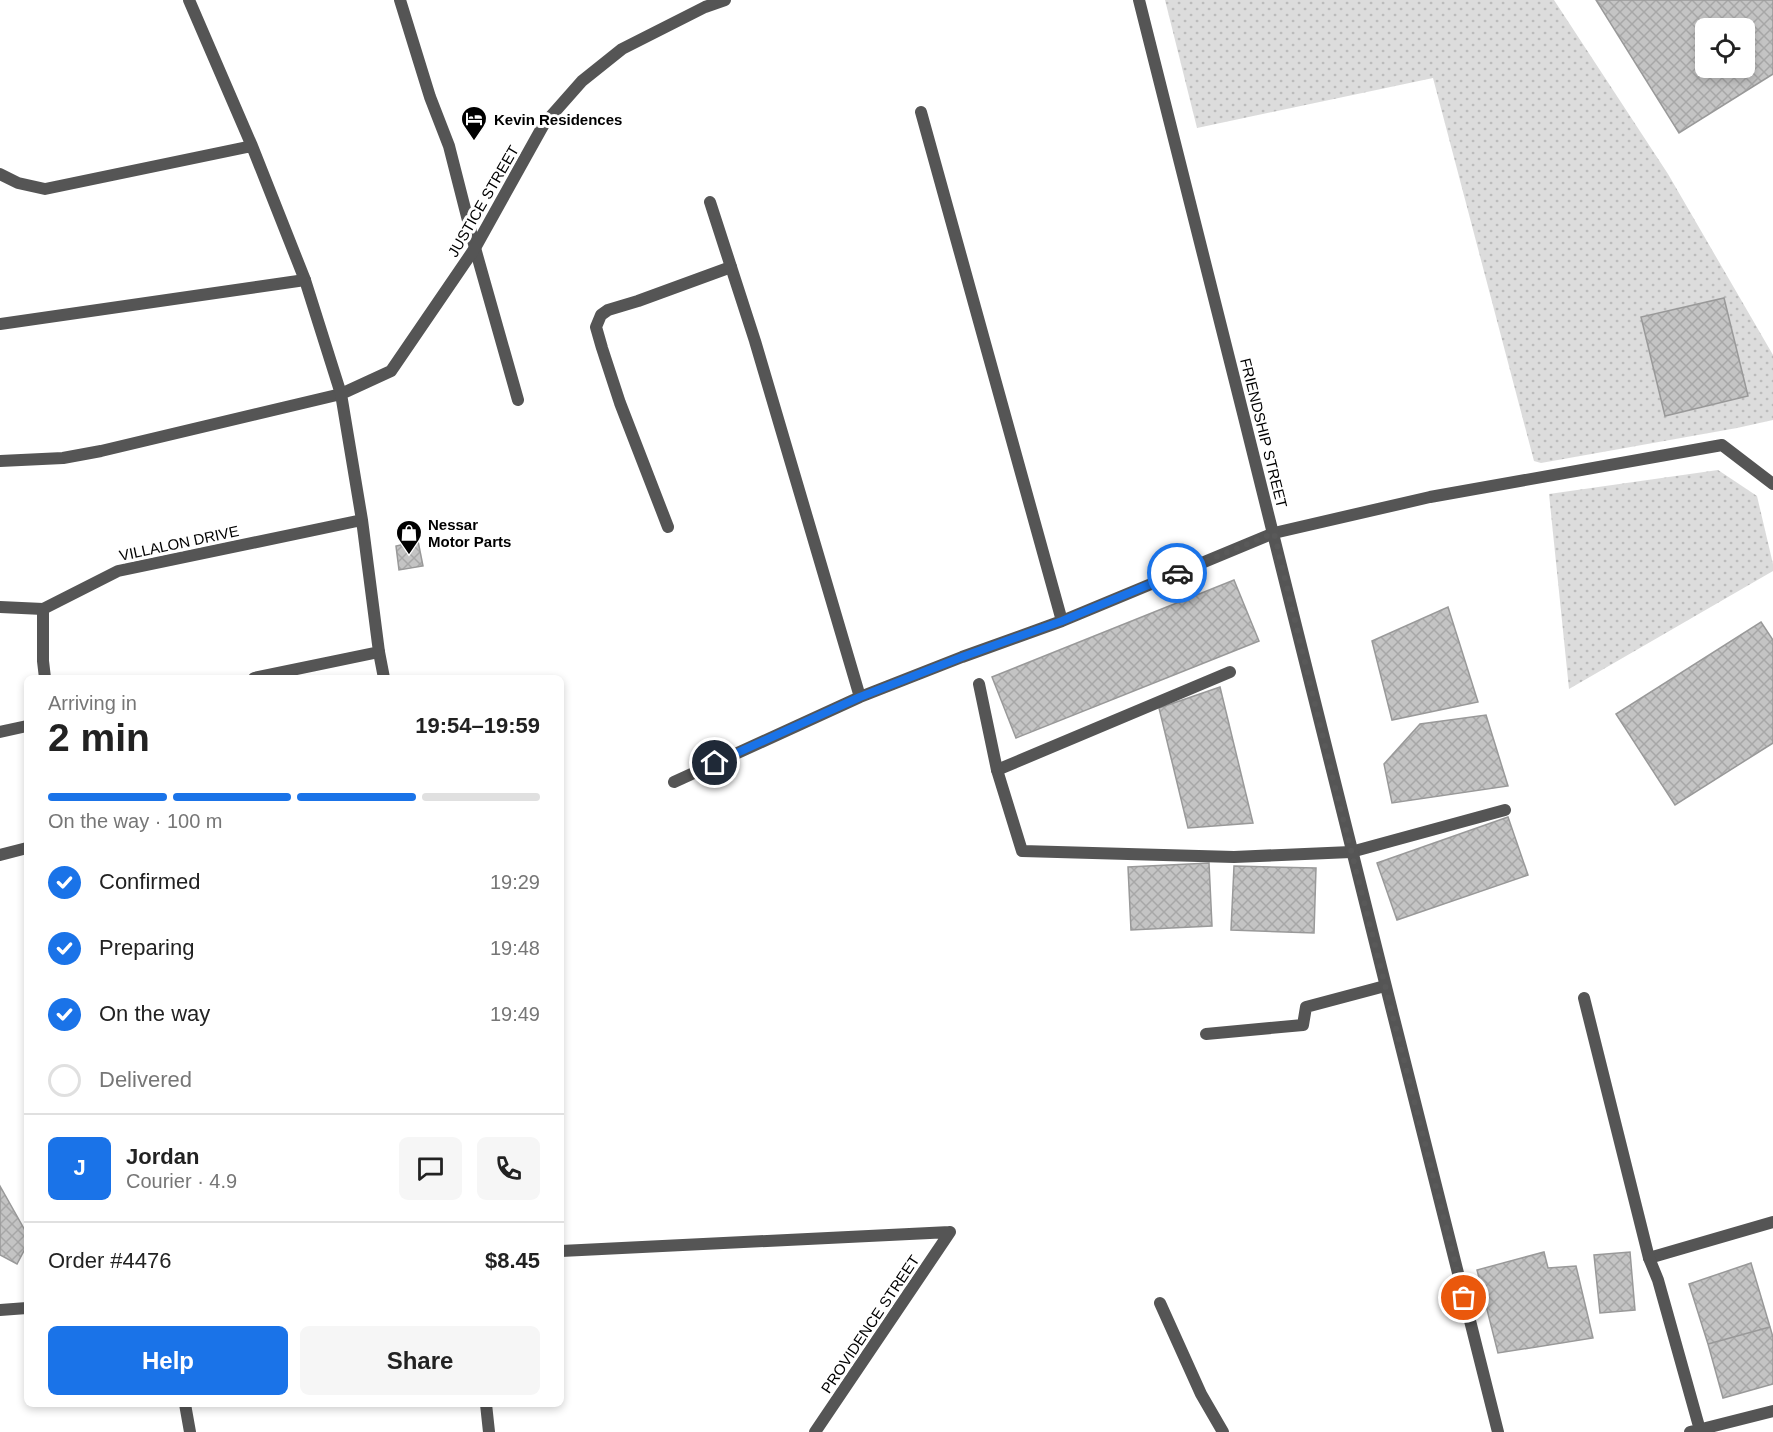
<!DOCTYPE html>
<meta charset="utf-8">
<style>
body{margin:0;font-family:Helvetica,sans-serif;background:#f6f6f6;color:#222;height:100vh;display:flex;flex-direction:column;font-size:22px;white-space:nowrap}
*{box-sizing:border-box;margin:0}
p{font-size:20px;color:#767676}
.icon{flex:none;width:33px;height:33px;fill:none;stroke:currentColor;stroke-width:2;stroke-linecap:round;stroke-linejoin:round}
.map{position:relative;flex:1;overflow:hidden}
.side{position:absolute;left:24px;top:675px;width:540px;height:732px;display:flex;flex-direction:column;background:#fff;border-radius:9px;box-shadow:0 3px 9px #0003}
.side>*{flex:none}
.buttons{position:absolute;left:1695px;top:18px;display:grid;gap:12px}
.buttons a{display:grid;place-items:center;width:60px;height:60px;border-radius:9px;background:#fff;box-shadow:0 3px 9px #0003;font-size:30px}
.pin{position:absolute;display:grid;place-items:center;width:51px;height:51px;color:#fff;margin:-26px;border:3px solid #fff;border-radius:50%;box-shadow:0 2px 6px #0007}
.courier{position:absolute;display:grid;place-items:center;width:60px;height:60px;margin:-30px;border:4px solid #1a73e8;border-radius:50%;background:#fff;color:#222;box-shadow:0 2px 8px #0007}
.head em{font-style:normal;font-weight:800}
.head div{display:flex;flex-direction:column-reverse}
.head{display:flex;align-items:center;justify-content:space-between;height:102px;padding:0 24px}
h1{font-size:39px;font-weight:800;line-height:45px}
.bar{display:grid;grid-template-columns:repeat(4,1fr);gap:9px 6px;align-content:center;height:72px;padding:0 24px}
.bar i{height:8px;border-radius:4px;background:#e0e0e0}
.bar .selected{background:#1a73e8}
.bar p{grid-column:span 4}
.line{display:flex;align-items:center;gap:15px;padding:0 24px;border-top:2px solid #e0e0e0}
.line div{flex:1}
.round{display:grid;place-items:center;flex:none;width:63px;height:63px;border-radius:9px;background:#f6f6f6}
ol{padding:0 24px;list-style:none}
li{display:flex;align-items:center;gap:18px;height:66px}
li p{margin-inline-start:auto}
li .icon{padding:6px;border-radius:50%;background:#1a73e8;color:#fff;stroke-width:4}
li:last-child{color:#767676}
li i{width:33px;height:33px;border:3px solid #e0e0e0;border-radius:50%}
.cta{display:flex;gap:12px;margin-top:auto;padding:12px 24px}
.cta a{flex:1;height:69px;border-radius:9px;background:#1a73e8;color:#fff;font-size:24px;font-weight:800;line-height:69px;text-align:center}
.cta a+a{background:#f6f6f6;color:#222}
.map>svg:first-child{display:block}
.green{fill:url(#green-dots)}
.building{fill:url(#building-cross-hatch);stroke:#999;stroke-width:1.5;fill-rule:evenodd}
.lines{fill:none;stroke-linecap:round;stroke-linejoin:round}
.service{stroke:#555;stroke-width:12}
.minor{stroke:#555;stroke-width:12}
.tertiary{stroke:#555;stroke-width:12}
.done{stroke:#595959;stroke-width:6;stroke-dasharray:0 10.8}
.route{stroke:#1a73e8;stroke-width:8}
.labels{text-anchor:middle;dominant-baseline:central;stroke-width:6;stroke-linejoin:round;paint-order:stroke}
.poi-label{font-size:15px;font-weight:bold;fill:#000;stroke:#fff;text-anchor:start}
.street-label{font-size:15px;fill:#000;stroke:#fff}
</style>
<div class="map">
<svg width="1773" height="1432" viewBox="0 0 1773 1432">
<defs>
<pattern id="green-dots" width="8" height="8" patternUnits="userSpaceOnUse" patternTransform="scale(1.5)"><rect width="8" height="8" fill="#dcdcdc"/><path d="M2 2h.1M6 6h.1" fill="none" stroke="#bbb" stroke-width="1.8" stroke-linecap="round"/></pattern>
<pattern id="building-cross-hatch" width="8" height="8" patternUnits="userSpaceOnUse" patternTransform="scale(1.5)"><rect width="8" height="8" fill="#c4c4c4"/><path d="M0 0l8 8M0 8l8-8" fill="none" stroke="#a7a7a7"/></pattern>
</defs>
<rect width="100%" height="100%" fill="#fff"/>
<path class="green" d="M1165,0H1554L1668,174L1773,355V420L1737,428L1541,463L1534,461L1433,78L1197,128Z
M1718,470L1757,496L1773,564V571L1569,689L1549,494Z"/>
<path class="building" d="M1596,0H1773V74L1679,133ZM1706,28H1744V68H1706Z
M1724,298L1748,396L1665,416L1641,317Z
M418,541L423,566L399,570L396,546Z
M1234,580L1259,641L1016,738L992,677Z
M1448,607L1478,702L1392,720L1372,641Z
M1761,622L1773,640V743L1675,805L1616,714Z
M1220,687L1253,823L1188,828L1159,708Z
M1486,715L1508,786L1392,803L1384,764L1420,724Z
M1508,817L1528,875L1397,920L1377,863Z
M1209,863L1212,926L1131,930L1128,867Z
M1234,866L1316,868L1314,933L1231,930Z
M0,1186L27,1234V1245L17,1264L0,1255Z
M1544,1252L1548,1268L1576,1266L1593,1338L1498,1353L1477,1270Z
M1630,1252L1635,1310L1600,1313L1594,1255Z
M1751,1263L1770,1327L1708,1344L1689,1284Z
M1770,1327L1773,1337V1384L1723,1398L1708,1344Z"/>
<g class="lines">
<path class="service" d="M400,0L430,97L449,146L475,248
M668,527L620,403L602,348L596,327L601,315L608,310L638,301L731,267
M997,770L1230,672
M1351,852L1505,810
M1206,1034L1303,1025L1306,1007L1385,986
M1649,1258L1773,1222
M1160,1303L1201,1394L1223,1432"/>
<path class="minor" d="M189,0L252,146L305,280
M921,112L1062,621
M0,174L18,183L45,189L252,146
M710,202L755,341L860,697
M475,248L518,400
M0,461L63,458L101,451L341,394
M0,607L43,609
M379,652L384,678
M979,684L997,770L1022,851L1234,857L1351,852
M0,732L27,726
M674,782L860,697L962,657L1062,621L1274,533L1430,497L1722,445L1773,484
M0,855L27,848
M1584,998L1649,1258L1658,1280L1700,1430
M561,1251L950,1232
M486,1404L489,1432
M815,1432L950,1232
M1690,1432L1773,1411"/>
<path class="tertiary" d="M1139,0C1260,477 1377,955 1498,1432
M0,324L305,280L341,394L362,520L379,652L254,678
M341,394L391,371L475,248L544,124L582,81L622,49L705,7L725,0
M45,678L43,661V609L118,571L362,520
M0,1310L27,1308
M185,1404L190,1432"/>
</g>
<g class="lines">
<path class="done" d="M1177,573L1274,533L1331,771L1464,1298"/>
<path class="route" d="M715,763L860,697L962,657L1062,621L1177,573"/>
</g>
<defs>
<symbol id="hotel-pin" viewBox="-11 -11 22 30"><path d="M0 17L-7.5 6A9.5 9.5 0 1 1 7.5 6Z" fill="#000" stroke="#fff"/><path d="M-6-4.5h1.5V1H6V5H4.5V3h-9V5H-6ZM-4 0a1.8 1.8 0 1 1 3.6 0ZM.5 0V-2.5h3Q6-2.5 6 0Z" fill="#fff"/></symbol>
<symbol id="shop-pin" viewBox="-11 -11 22 30"><path d="M0 17L-7.5 6A9.5 9.5 0 1 1 7.5 6Z" fill="#000" stroke="#fff"/><path d="M-5-2.5h2.3a2.7 3.5 0 0 1 5.4 0H5L5.5 6h-11ZM-1.5-2.5h3a1.5 2.3 0 0 0-3 0Z" fill="#fff"/></symbol>
</defs>
<g fill-rule="evenodd">
<use href="#hotel-pin" x="459" y="104" width="30" height="40"/>
<use href="#shop-pin" x="394" y="518" width="30" height="40"/>
</g>
<g class="labels">
<g class="poi-label">
<text x="494" y="119">Kevin Residences</text>
<text x="428" y="524">Nessar<tspan x="428" dy="17">Motor Parts</tspan></text>
</g>
<g class="street-label">
<text transform="translate(483 201) rotate(-60)">JUSTICE STREET</text>
<text transform="translate(1264 433) rotate(76)">FRIENDSHIP STREET</text>
<text transform="translate(179 543) rotate(-12)">VILLALON DRIVE</text>
<text transform="translate(870 1324) rotate(-56)">PROVIDENCE STREET</text>
</g>
</g>
</svg>
<div class="buttons">
<a><svg class="icon" aria-label="locate" viewBox="0 0 24 24"><circle cx="12" cy="12" r="6"/><path d="M12 2v4M12 18v4M2 12h4M18 12h4"/></svg></a>
</div>
<div class="pin" style="left:1464px;top:1298px;background:#ea580c"><svg class="icon" aria-label="bag" viewBox="0 0 24 24"><path d="M5 8h14l-1 12H6zM9 8a3 3 0 0 1 6 0"/></svg></div>
<div class="pin" style="left:715px;top:763px;background:#1f2937"><svg class="icon" aria-label="home" viewBox="0 0 24 24"><path d="M3 11l9-7 9 7M6 9v11h12V9"/></svg></div>
<div class="courier" style="left:1177px;top:573px"><svg class="icon" aria-label="car" viewBox="0 0 24 24"><path d="M5 17H2v-5l4-1 3-4h7l3 4 3 1v5h-3M9 17h6M6 11h13"/><circle cx="7" cy="17" r="2"/><circle cx="17" cy="17" r="2"/></svg></div>
<section class="side">
<div class="head"><div><h1>2 min</h1><p>Arriving in</p></div><em>19:54–19:59</em></div>
<div class="bar"><i class="selected"></i><i class="selected"></i><i class="selected"></i><i></i><p>On the way · 100 m</p></div>
<ol>
<li><svg class="icon" aria-label="check" viewBox="0 0 24 24"><path d="M5 12l5 5 9-10"/></svg>Confirmed<p>19:29</p></li>
<li><svg class="icon" aria-label="check" viewBox="0 0 24 24"><path d="M5 12l5 5 9-10"/></svg>Preparing<p>19:48</p></li>
<li><svg class="icon" aria-label="check" viewBox="0 0 24 24"><path d="M5 12l5 5 9-10"/></svg>On the way<p>19:49</p></li>
<li><i></i>Delivered</li>
</ol>
<div class="line" style="height:108px"><b class="round" style="background:#1a73e8;color:#fff">J</b><div><b>Jordan</b><p>Courier · 4.9</p></div><a class="round"><svg class="icon" aria-label="chat" viewBox="0 0 24 24"><path d="M4 5h16v11H9l-5 4z"/></svg></a><a class="round"><svg class="icon" aria-label="phone" viewBox="0 0 24 24"><path d="M5 4h4l2 5-3 2q2 4 5 5l2-3 5 2v4C11 20 4 13 5 4z"/></svg></a></div>
<div class="line" style="height:78px"><div>Order #4476</div><b>$8.45</b></div>
<div class="cta"><a>Help</a><a>Share</a></div>
</section>
</div>
